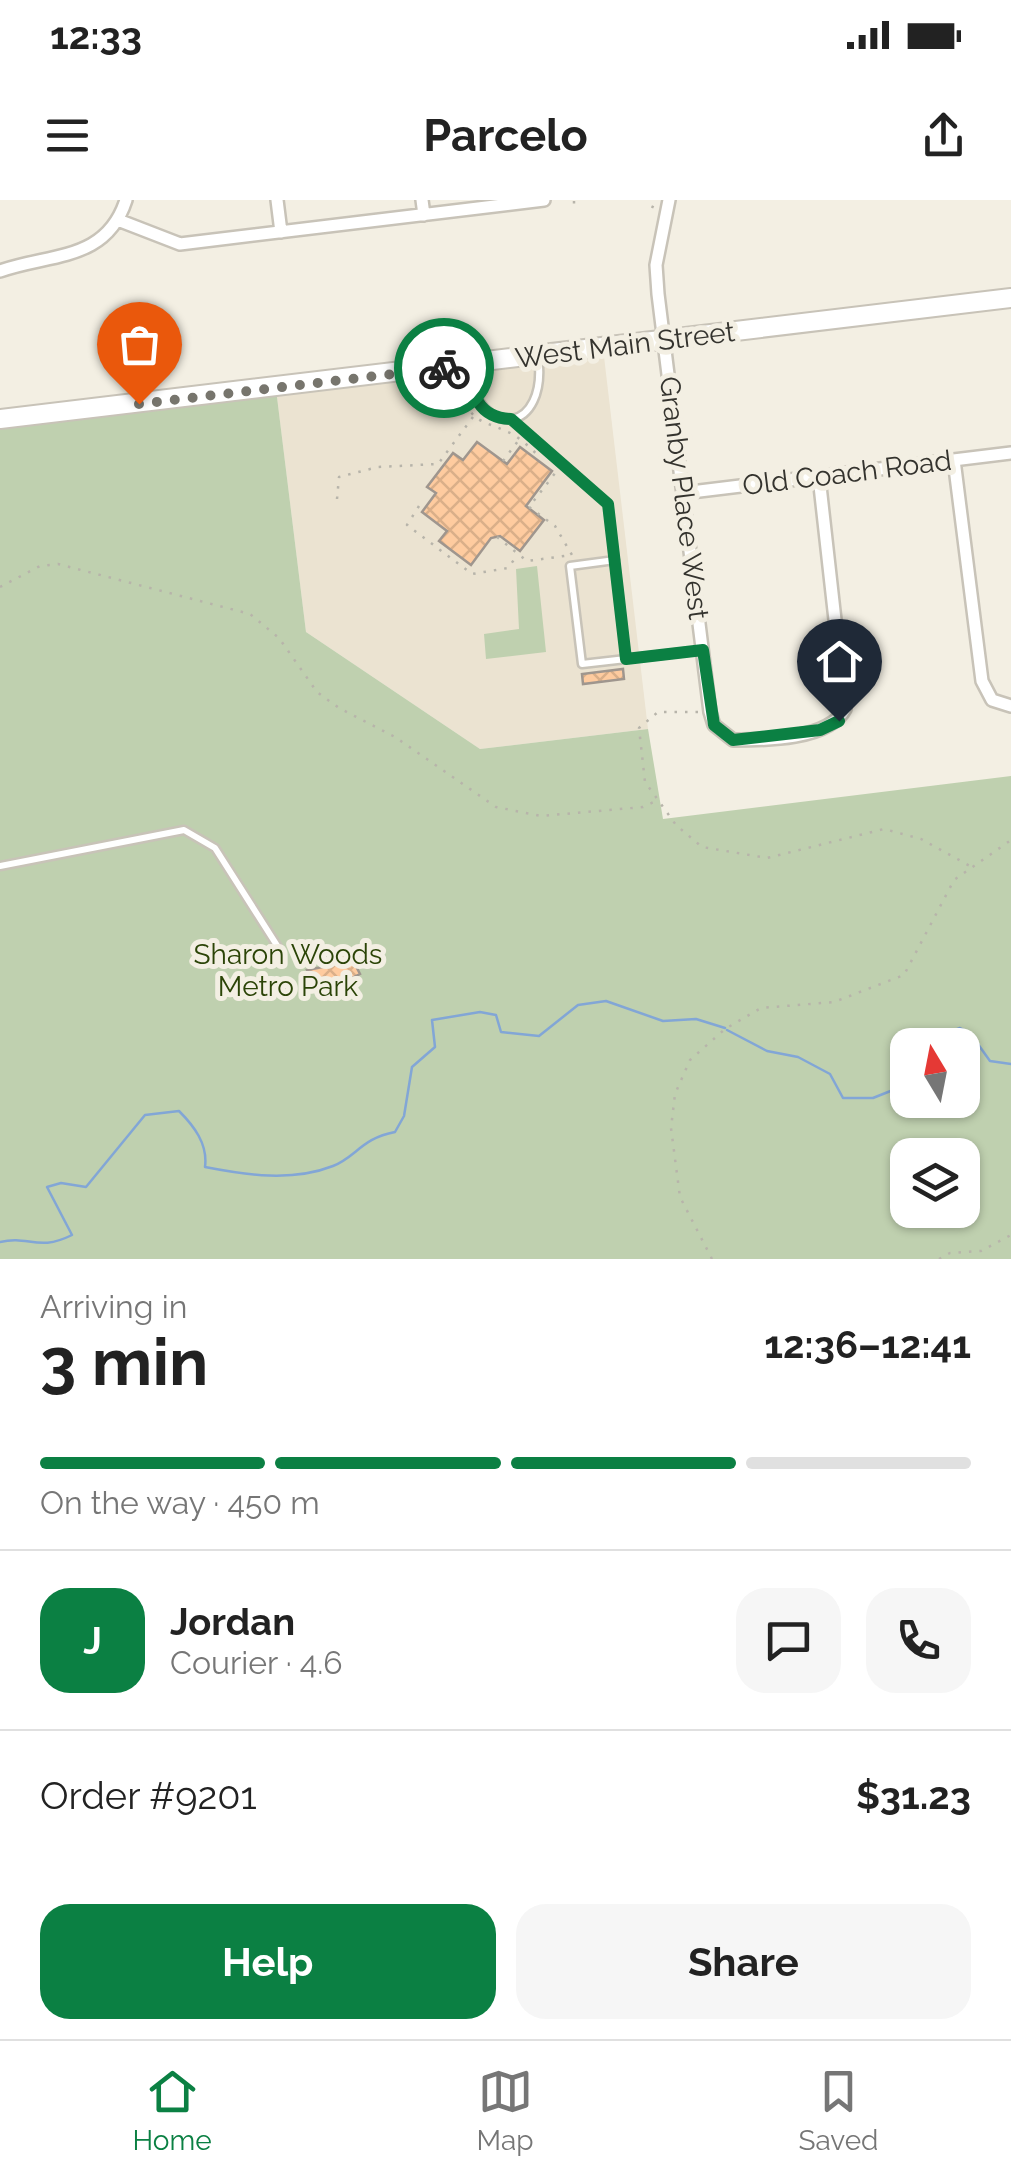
<!DOCTYPE html>
<meta charset="utf-8">
<style>
body{margin:0;font-family:Raleway,sans-serif;background:#f6f6f6;color:#222;height:100vh;display:flex;flex-direction:column;font-size:38px;white-space:nowrap}
*{box-sizing:border-box;margin:0}
p{font-size:32px;color:#767676}
.icon{flex:none;width:55px;height:55px;fill:none;stroke:currentColor;stroke-width:2;stroke-linecap:round;stroke-linejoin:round}
.map{position:relative;height:1059px;overflow:hidden}
.drawer{display:flex;flex-direction:column;background:#fff;flex:1}
.drawer>*{flex:none}
.needle{width:65px;rotate:350deg}
.buttons{position:absolute;left:890px;top:828px;display:grid;gap:20px}
.buttons a{display:grid;place-items:center;width:90px;height:90px;border-radius:20px;background:#fff;box-shadow:0 2px 8px #0004;font-size:50px}
.pin{position:absolute;display:grid;place-items:center;width:85px;height:85px;color:#fff;margin:-102px -42px;border-radius:50% 50% 50% 0;rotate:-45deg;box-shadow:0 0 10px #0007}
.pin .icon{rotate:45deg}
.courier{position:absolute;display:grid;place-items:center;width:100px;height:100px;margin:-50px;border:8px solid #0b8043;border-radius:50%;background:#fff;color:#222;box-shadow:0 2px 12px #0007}
.summary em{font-style:normal;font-weight:700}
.summary div{display:flex;flex-direction:column-reverse}
.summary{display:flex;align-items:center;justify-content:space-between;height:170px;padding:0 40px}
h1{font-size:65px;font-weight:700;line-height:75px}
.bar{display:grid;grid-template-columns:repeat(4,1fr);gap:15px 10px;align-content:center;height:120px;padding:0 40px}
.bar i{height:12px;border-radius:8px;background:#e0e0e0}
.bar .current{background:#0b8043}
.bar p{grid-column:span 4}
.line{display:flex;align-items:center;gap:25px;padding:0 40px;border-top:2px solid #e0e0e0}
.line div{flex:1}
.round{display:grid;place-items:center;flex:none;width:105px;height:105px;border-radius:30px;background:#f6f6f6}
.primary-button{display:flex;gap:20px;margin-top:auto;padding:20px 40px}
.primary-button a{flex:1;height:115px;border-radius:30px;background:#0b8043;color:#fff;font-size:40px;font-weight:700;line-height:115px;text-align:center}
.primary-button a+a{background:#f6f6f6;color:#222}
.status{display:flex;justify-content:space-between;align-items:center;height:70px;padding:0 50px;background:#fff;direction:ltr}
.status svg{height:28px;fill:currentColor}
header{display:flex;justify-content:space-between;align-items:center;height:130px;padding:0 40px;background:#fff;font-size:45px;font-weight:700}
.dock{display:flex;justify-content:space-around;align-items:center;height:140px;border-top:2px solid #e0e0e0;background:#fff;font-size:28px;color:#767676}
.dock a{display:grid;justify-items:center;gap:5px}
.dock .current{color:#0b8043}
.map>svg:first-child{display:block}
.built{fill:#ebe3d1}
.green{fill:#bfd0af;fill-rule:evenodd}
.lines{fill:none;stroke-linecap:round;stroke-linejoin:round}
.stream{stroke:#82a6d6;stroke-width:2.5}
.building{fill:url(#building-cross-hatch);stroke:#9f968e;stroke-width:2.5}
.lane-casing{stroke:#c8c3b8;stroke-width:11}
.street-casing{stroke:#c8c3b8;stroke-width:16}
.secondary-casing{stroke:#c8c3b8;stroke-width:22}
.path{stroke:#b7b4aa;stroke-width:2.5;stroke-dasharray:2.5 8;stroke-linecap:butt}
.lane{stroke:#fff;stroke-width:6}
.street{stroke:#fff;stroke-width:11}
.secondary{stroke:#fff;stroke-width:18}
.done{stroke:#77756d;stroke-width:10;stroke-dasharray:0 18}
.route{stroke:#0b8043;stroke-width:12}
.labels{text-anchor:middle;dominant-baseline:central;stroke-width:10;stroke-linejoin:round;paint-order:stroke}
.street-label{font-size:28px;fill:#34332e;stroke:#f3efe3}
.park-label{font-size:28px;fill:#2b4407;stroke:#f3efe3}
</style>
<div class="status"><b>12:33</b><svg viewBox="0 0 49 12"><path d="M0 12V9h3v3zM5 12V6h3v6zM10 12V3h3v9zM15 12V0h3v12zM26 1h20v11H26zM47 4h2v5h-2z"/></svg></div>
<header><svg class="icon" aria-label="menu" viewBox="0 0 24 24"><path d="M4 6h16M4 12h16M4 18h16"/></svg>Parcelo<svg class="icon" aria-label="share" viewBox="0 0 24 24"><path d="M12 15V3M7 8l5-5 5 5M5 13v7h14v-7"/></svg></header>
<div class="map">
<svg width="1011" height="1059" viewBox="0 0 1011 1059">
<defs>
<pattern id="building-cross-hatch" width="8" height="8" patternUnits="userSpaceOnUse" patternTransform="scale(2.5)"><rect width="8" height="8" fill="#fecb9f"/><path d="M0 0l8 8M0 8l8-8" fill="none" stroke="#daaf89"/></pattern>
</defs>
<rect width="100%" height="100%" fill="#f3efe3"/>
<path class="built" d="M603,148L648,529L480,549L306,432L276,189Z"/>
<path class="green" d="M276,189L306,432L480,549L648,529L663,619L1011,576V1059H0V219ZM908,845H962V900H908ZM908,955H962V1010H908Z
M537,366L546,452L486,459L484,434L519,429L516,369Z"/>
<g class="lines">
<path class="stream" d="M727,830L767,851L798,857L830,874L843,898H873L908,884
M946,845L947,833L960,828L970,833L990,861L1011,864
M0,1042C29,1035 38,1052 72,1035L47,987L61,983L86,987L145,915L179,911C194,926 208,944 205,967C246,975 292,982 333,966C356,957 362,938 395,932L404,916L412,867L435,847L432,820L480,812L496,815L501,832L539,836L578,805L606,801L663,821L696,819L725,828"/>
</g>
<path class="building" d="M477,242L507,264L520,247L552,271L526,306L544,320L520,351L500,336L491,338L471,365L439,341L447,331L422,312L436,293L427,287L453,253L463,260Z
M623,469L624,479L583,484L582,474Z
M347,749L360,774L319,794L307,770L338,764L334,755Z"/>
<g class="lines">
<defs>
<path id="lane" d="M467,166C480,244 549,233 538,156
M511,219L608,304L626,459L703,450
M615,360L570,366L582,464L626,459
M0,666L184,630L215,648L278,747"/>
<path id="street" d="M277,0L281,32
M422,0L424,15
M669,0L656,65L658,94L710,512L714,525L733,540C765,540 829,540 845,509L819,277
M118,20L180,44L544,0
M0,71C50,53 106,62 126,0
M954,260L982,481L992,500L1011,506
M683,293L1011,253"/>
<path id="secondary" d="M0,219L1011,98"/>
</defs>
<use href="#lane" class="lane-casing"/>
<use href="#street" class="street-casing"/>
<use href="#secondary" class="secondary-casing"/>
<path class="path" d="M574,1V4
M652,8L654,4
M462,183C467,223 480,219 508,232C520,237 531,249 541,258
M503,261L518,241
M337,299L339,277L378,267L438,264L473,217
M419,306L407,325L472,374L508,368L516,357
M497,337L527,361L572,355L555,326L529,307L556,272
M0,387L40,366L58,364L250,414L279,438L317,492L339,508L395,537L496,607L541,616L643,607L658,600
M698,512H658L639,528L645,582L676,625L702,647L767,658L884,629L921,639L970,666
M712,1059L680,997L671,928L675,894L690,860L725,829L761,808L834,802L904,775L954,680L1011,640
M939,1059L950,1053L981,1051L1011,1035"/>
<use href="#lane" class="lane"/>
<use href="#street" class="street"/>
<use href="#secondary" class="secondary"/>
</g>
<g class="lines">
<path class="done" d="M139,204L444,168"/>
<path class="route" d="M444,168L467,165C472,194 478,218 511,219L608,304L626,459L703,450L714,525L733,540L820,530L839,521"/>
</g>
<g class="labels">
<g class="street-label">
<text transform="translate(625 145) rotate(-7)">West Main Street</text>
<text transform="translate(847 273) rotate(-7)">Old Coach Road</text>
<text transform="translate(684 298) rotate(83)">Granby Place West</text>
</g>
<g class="park-label">
<text x="288" y="754">Sharon Woods<tspan x="288" dy="32">Metro Park</tspan></text>
</g>
</g>
</svg>
<div class="buttons">
<a><svg class="needle" viewBox="-14 -14 28 28"><path d="M0-13l5 13h-10z" fill="#e53935"/><path d="M0 13l5-13h-10z" fill="#767676"/></svg></a>
<a><svg class="icon" aria-label="layers" viewBox="0 0 24 24"><path d="M12 4l9 5-9 5-9-5zM3 14l9 5 9-5"/></svg></a>
</div>
<div class="pin" style="left:139px;top:204px;background:#ea580c"><svg class="icon" aria-label="bag" viewBox="0 0 24 24"><path d="M5 8h14l-1 12H6zM9 8a3 3 0 0 1 6 0"/></svg></div>
<div class="pin" style="left:839px;top:521px;background:#1f2937"><svg class="icon" aria-label="home" viewBox="0 0 24 24"><path d="M3 11l9-7 9 7M6 9v11h12V9"/></svg></div>
<div class="courier" style="left:444px;top:168px"><svg class="icon" aria-label="bike" viewBox="0 0 24 24"><circle cx="6" cy="16" r="4"/><circle cx="18" cy="16" r="4"/><path d="M6 16l4-8h5l3 8M10 8l3 8H6M13 5h3"/></svg></div>
</div>
<section class="drawer">
<div class="summary"><div><h1>3 min</h1><p>Arriving in</p></div><em>12:36–12:41</em></div>
<div class="bar"><i class="current"></i><i class="current"></i><i class="current"></i><i></i><p>On the way · 450 m</p></div>
<div class="line" style="height:180px"><b class="round" style="background:#0b8043;color:#fff">J</b><div><b>Jordan</b><p>Courier · 4.6</p></div><a class="round"><svg class="icon" aria-label="chat" viewBox="0 0 24 24"><path d="M4 5h16v11H9l-5 4z"/></svg></a><a class="round"><svg class="icon" aria-label="phone" viewBox="0 0 24 24"><path d="M5 4h4l2 5-3 2q2 4 5 5l2-3 5 2v4C11 20 4 13 5 4z"/></svg></a></div>
<div class="line" style="height:130px"><div>Order #9201</div><b>$31.23</b></div>
<div class="primary-button"><a>Help</a><a>Share</a></div>
</section>
<nav class="dock">
<a class="current"><svg class="icon" aria-label="home" viewBox="0 0 24 24"><path d="M3 11l9-7 9 7M6 9v11h12V9"/></svg>Home</a>
<a><svg class="icon" aria-label="map" viewBox="0 0 24 24"><path d="M3 6l6-2 6 2 6-2v14l-6 2-6-2-6 2zM9 4v14M15 6v14"/></svg>Map</a>
<a><svg class="icon" aria-label="saved" viewBox="0 0 24 24"><path d="M7 4h10v16l-5-4-5 4z"/></svg>Saved</a>
</nav>
